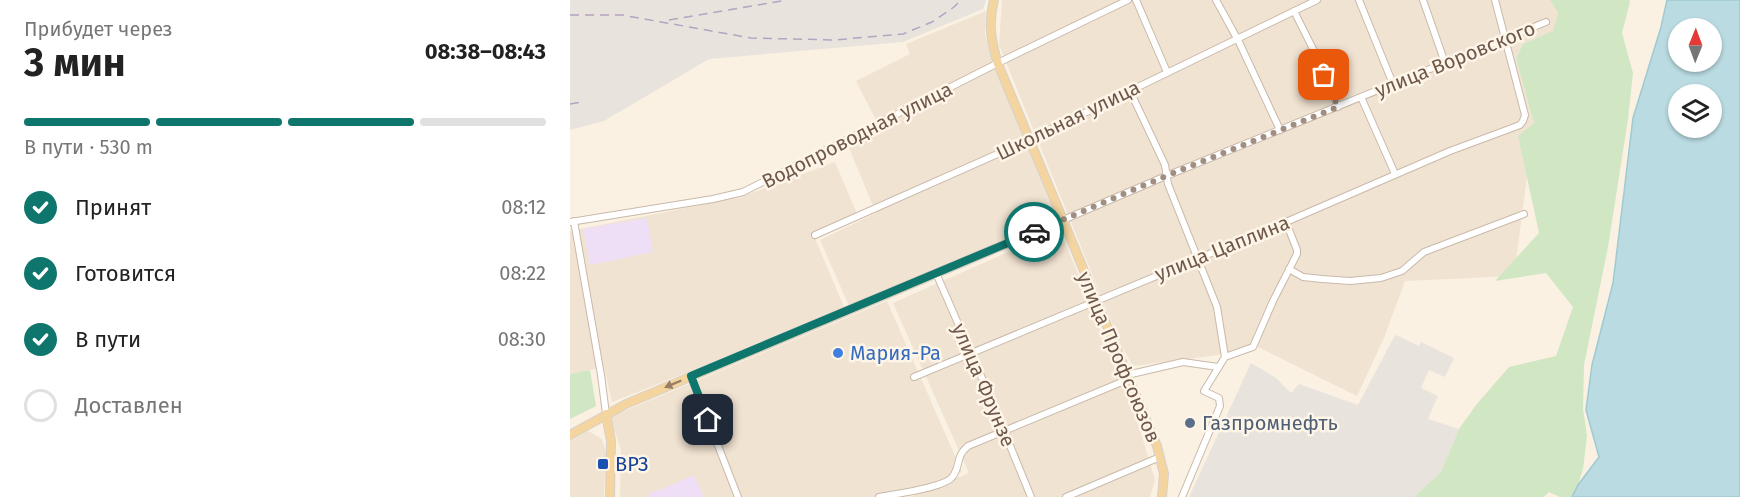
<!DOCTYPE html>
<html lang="ru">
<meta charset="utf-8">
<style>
body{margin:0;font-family:"Fira Sans",sans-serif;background:#f2f2f2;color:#222;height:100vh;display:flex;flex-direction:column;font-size:22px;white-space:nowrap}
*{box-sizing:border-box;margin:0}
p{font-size:20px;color:#767676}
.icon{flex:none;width:33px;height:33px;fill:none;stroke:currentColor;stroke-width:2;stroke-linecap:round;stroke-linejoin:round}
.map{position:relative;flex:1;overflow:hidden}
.panel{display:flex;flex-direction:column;background:#fff;width:570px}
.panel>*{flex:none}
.needle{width:39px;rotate:1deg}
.controls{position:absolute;left:1098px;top:18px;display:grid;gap:12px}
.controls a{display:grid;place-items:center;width:54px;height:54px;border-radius:50%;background:#fff;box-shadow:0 2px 4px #0004;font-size:30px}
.pin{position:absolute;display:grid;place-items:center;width:51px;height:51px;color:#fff;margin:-26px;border-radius:12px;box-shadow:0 3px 9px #0006}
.courier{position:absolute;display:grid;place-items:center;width:60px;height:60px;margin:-30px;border:4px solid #0f766e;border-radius:50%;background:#fff;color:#222;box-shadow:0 2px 8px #0007}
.overview em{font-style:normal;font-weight:700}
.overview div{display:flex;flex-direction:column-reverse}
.overview{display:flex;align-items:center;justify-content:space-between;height:102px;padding:0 24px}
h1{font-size:39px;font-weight:700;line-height:45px}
.bar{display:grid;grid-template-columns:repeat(4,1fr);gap:9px 6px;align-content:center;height:72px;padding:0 24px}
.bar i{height:8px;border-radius:4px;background:#e0e0e0}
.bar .active{background:#0f766e}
.bar p{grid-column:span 4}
ol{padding:0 24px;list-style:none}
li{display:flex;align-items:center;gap:18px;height:66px}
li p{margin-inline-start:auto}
li .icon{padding:6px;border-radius:50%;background:#0f766e;color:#fff;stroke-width:4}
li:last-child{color:#767676}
li i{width:33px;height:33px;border:3px solid #e0e0e0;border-radius:50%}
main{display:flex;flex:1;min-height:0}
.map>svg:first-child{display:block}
.residential{fill:#f1e3d2}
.industrial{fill:#e9e3dd}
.education{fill:#eedff6}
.green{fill:#d1e6c3}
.water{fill:#b9dbe1;stroke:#a0cad2;stroke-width:1.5;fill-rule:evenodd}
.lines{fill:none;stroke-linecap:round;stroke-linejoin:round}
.minor-casing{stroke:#c9b9aa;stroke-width:8}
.major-casing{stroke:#d7d0cd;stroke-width:10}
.minor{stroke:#fff;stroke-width:6}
.major{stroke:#f4d5a0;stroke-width:8}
.rail{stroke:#b4a3c2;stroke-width:1.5;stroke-dasharray:9 6;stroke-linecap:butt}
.oneway{fill:#977e64}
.done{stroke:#a08e80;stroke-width:6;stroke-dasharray:0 10.8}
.route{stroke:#0f766e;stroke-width:8}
.shop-dot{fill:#3f7fe0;stroke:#fdf5e8;stroke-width:2}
.service-dot{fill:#5c6f8a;stroke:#fdf5e8;stroke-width:2}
.transit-dot{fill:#1a4fb4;stroke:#fdf5e8;stroke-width:2}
.labels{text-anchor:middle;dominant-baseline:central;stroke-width:5;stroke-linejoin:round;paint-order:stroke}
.street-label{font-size:20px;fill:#6f584b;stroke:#fdf5e8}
.shop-label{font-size:20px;fill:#366cbe;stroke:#fdf5e8;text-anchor:start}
.service-label{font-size:20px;fill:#4e5e75;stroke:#fdf5e8;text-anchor:start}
.transit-label{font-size:20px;fill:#164399;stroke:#fdf5e8;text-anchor:start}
</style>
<main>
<section class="panel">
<div class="overview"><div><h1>3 мин</h1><p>Прибудет через</p></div><em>08:38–08:43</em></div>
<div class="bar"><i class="active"></i><i class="active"></i><i class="active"></i><i></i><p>В пути · 530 m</p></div>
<ol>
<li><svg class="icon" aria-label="check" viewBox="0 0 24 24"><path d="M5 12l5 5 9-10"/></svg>Принят<p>08:12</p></li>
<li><svg class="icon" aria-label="check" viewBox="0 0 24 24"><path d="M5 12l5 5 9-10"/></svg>Готовится<p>08:22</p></li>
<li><svg class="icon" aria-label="check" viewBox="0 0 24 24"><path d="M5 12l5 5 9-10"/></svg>В пути<p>08:30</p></li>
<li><i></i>Доставлен</li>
</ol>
</section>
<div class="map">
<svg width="1170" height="497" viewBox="0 0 1170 497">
<rect width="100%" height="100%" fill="#faf1e2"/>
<path class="residential" d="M432,0H980L988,13L983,32L953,44L946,59L964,123L944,276L835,281L814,338L787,396L686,346L648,355L563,366L551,345L429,45Z
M416,11L415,34L423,62L486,218L279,306L250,240L306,213L277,143L310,128L286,81L340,54L336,44Z
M265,162L288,216L244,236L274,307L139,364L42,402L34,367L0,374V231L171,197Z
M490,229L569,427L585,480L580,497H340L399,473L323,303Z
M317,301L392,472L324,497H50L51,450L40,417Z
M18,431L32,439L36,452L34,497H0V441Z"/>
<path class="industrial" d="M0,0H416L413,9L333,42L139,59L34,121L0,130Z
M826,335L849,346L851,342L884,358L875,377L859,370L851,388L868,396L858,419L889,429L871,472L844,497H619L681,363L706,378L721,393L729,384L788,405L824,337Z"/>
<path class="education" d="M77,218L83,252L20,265L13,229Z
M124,475L134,497H80L79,493L87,490L88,491Z"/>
<path class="green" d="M980,0H1059L1060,2L1052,33L1063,73L1058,119L1038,247L1014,365L1013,409L1017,436L1013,469L1008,485L1002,497H990L979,492L974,497H844L871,472L889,429L906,405L939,367L986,356L1003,307L976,273L925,281L969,233L948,136L964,123L946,59L953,44L983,31L988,13Z
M20,370L26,406L0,419V374Z"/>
<path class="water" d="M1097,0H1170V497H1002L1008,485L1029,457L1016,410L1022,365L1043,283L1063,118L1091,27ZM1108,28H1142V62H1108ZM1108,94H1142V128H1108Z"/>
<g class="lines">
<defs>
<path id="minor" d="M566,0L597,72
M646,0L669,42L710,130
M789,0L823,84
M853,0L875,63
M724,11L748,59L768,107
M560,91L595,165L598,184L647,307L655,357L634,391L649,398L650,406L612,497
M791,97L825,174
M493,220L596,176L976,22
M4,221L31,375L36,414
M0,222L143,199L173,192L438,58L558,0
M245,235L459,140L747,0
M719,269L733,277L752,279L780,281L811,278L832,271L854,252L954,214
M366,273L418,392L461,497
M655,357L683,347L703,301L727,254V250L716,222
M557,375L613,362L648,367
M121,376L168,497
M344,377L716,222L880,151L950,125L953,121L955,115L925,0
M309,497C324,494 376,488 383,476C391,465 385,457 398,446L559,379
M496,497L590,457"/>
<path id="major" d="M424,0C418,23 421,41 428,64L587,446L594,474L592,497
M36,414L41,441L40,497
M0,435L56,404L493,220"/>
</defs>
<use href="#minor" class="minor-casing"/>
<use href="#major" class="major-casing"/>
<use href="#minor" class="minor"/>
<use href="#major" class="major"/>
<path class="rail" d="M0,15H52L181,38L264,40L333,34L362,22L384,7L391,0
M99,20L217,0
M0,104L12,102"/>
</g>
<defs><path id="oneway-solid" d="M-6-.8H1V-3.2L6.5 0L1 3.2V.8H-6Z" transform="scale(1.5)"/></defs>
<use class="oneway" href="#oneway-solid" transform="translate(103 384) rotate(157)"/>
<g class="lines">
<path class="done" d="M464,232L596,176L768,107L754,75"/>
<path class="route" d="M138,420L121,376L464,232"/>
</g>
<circle class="shop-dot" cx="268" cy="353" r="6"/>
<circle class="service-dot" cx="620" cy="423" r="6"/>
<rect class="transit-dot" x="27" y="458" width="12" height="12" rx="3"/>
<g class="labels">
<g class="street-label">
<text transform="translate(885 59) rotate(-22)">улица Воровского</text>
<text transform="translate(498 120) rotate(-26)">Школьная улица</text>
<text transform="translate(287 135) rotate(-27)">Водопроводная улица</text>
<text transform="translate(652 248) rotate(-22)">улица Цаплина</text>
<text transform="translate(549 357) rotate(67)">улица Профсоюзов</text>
<text transform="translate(414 385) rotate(67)">улица Фрунзе</text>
</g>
<g class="shop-label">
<text x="280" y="353">Мария-Ра</text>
</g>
<g class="service-label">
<text x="632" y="423">Газпромнефть</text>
</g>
<g class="transit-label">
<text x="45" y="464">ВРЗ</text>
</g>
</g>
</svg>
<div class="controls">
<a><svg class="needle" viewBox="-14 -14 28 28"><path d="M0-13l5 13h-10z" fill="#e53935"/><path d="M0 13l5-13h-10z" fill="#767676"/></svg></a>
<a><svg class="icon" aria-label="layers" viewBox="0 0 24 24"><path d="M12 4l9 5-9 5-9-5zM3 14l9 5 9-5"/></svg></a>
</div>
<div class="pin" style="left:754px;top:75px;background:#ea580c"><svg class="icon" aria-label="bag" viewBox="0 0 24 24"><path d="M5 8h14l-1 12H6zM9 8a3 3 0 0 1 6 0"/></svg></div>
<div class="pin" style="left:138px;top:420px;background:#1f2937"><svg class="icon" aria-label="home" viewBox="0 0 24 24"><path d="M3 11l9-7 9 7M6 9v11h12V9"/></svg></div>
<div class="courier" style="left:464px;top:232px"><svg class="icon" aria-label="car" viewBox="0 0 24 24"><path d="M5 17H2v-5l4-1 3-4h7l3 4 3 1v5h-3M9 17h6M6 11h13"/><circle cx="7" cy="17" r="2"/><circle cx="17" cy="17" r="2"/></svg></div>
</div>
</main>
